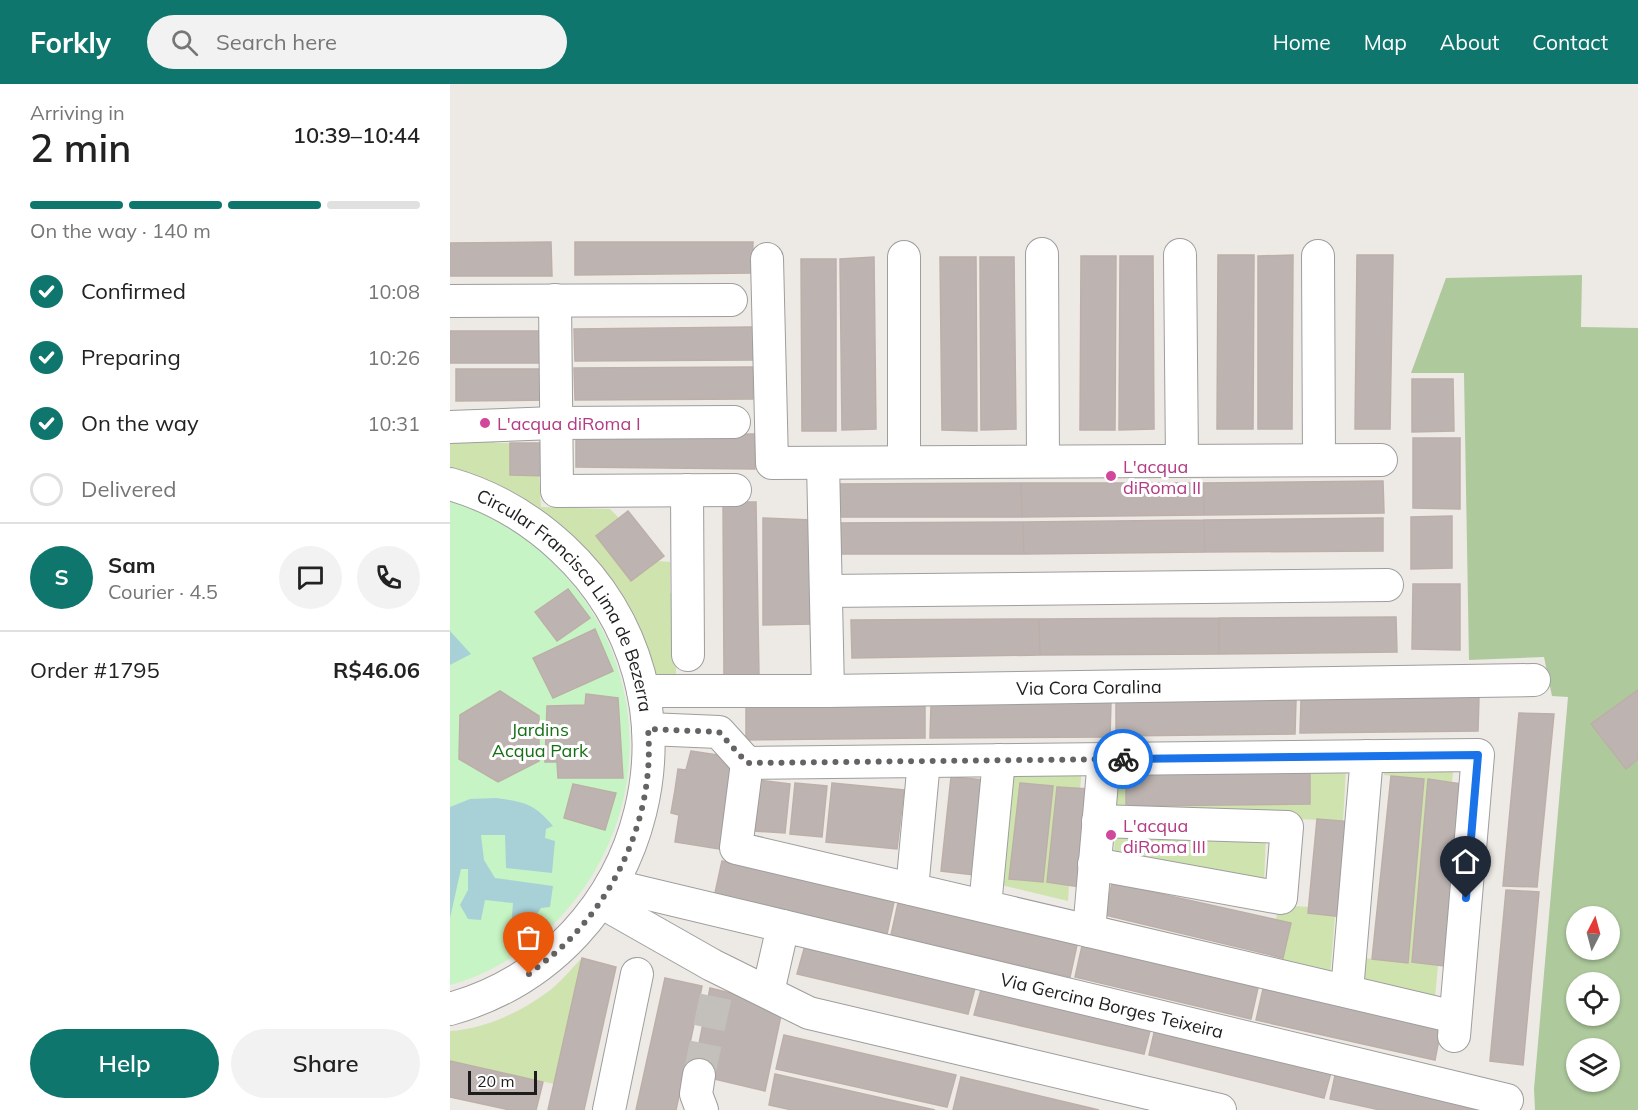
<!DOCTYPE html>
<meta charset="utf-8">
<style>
body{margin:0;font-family:Mulish,sans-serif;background:#f2f2f2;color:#222;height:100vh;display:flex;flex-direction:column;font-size:22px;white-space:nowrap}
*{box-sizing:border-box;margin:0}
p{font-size:20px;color:#767676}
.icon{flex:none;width:33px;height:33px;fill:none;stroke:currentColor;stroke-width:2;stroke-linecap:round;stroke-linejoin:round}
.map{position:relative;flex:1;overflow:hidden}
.details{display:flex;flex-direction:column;background:#fff;width:450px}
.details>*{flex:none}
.needle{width:39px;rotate:6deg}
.controls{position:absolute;left:1116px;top:822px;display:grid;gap:12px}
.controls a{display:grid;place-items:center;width:54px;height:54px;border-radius:50%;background:#fff;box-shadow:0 2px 4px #0004;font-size:30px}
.scale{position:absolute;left:18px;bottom:15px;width:69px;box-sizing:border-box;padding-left:6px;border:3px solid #1d1d1d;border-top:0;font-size:16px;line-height:21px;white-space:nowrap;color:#1d1d1d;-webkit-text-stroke:4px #fff;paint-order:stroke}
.pin{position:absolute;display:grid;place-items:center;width:51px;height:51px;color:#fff;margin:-62px -26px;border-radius:50% 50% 50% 0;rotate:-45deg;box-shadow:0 0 6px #0007}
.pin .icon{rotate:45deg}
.courier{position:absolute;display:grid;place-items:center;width:60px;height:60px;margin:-30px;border:4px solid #1a73e8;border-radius:50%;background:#fff;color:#222;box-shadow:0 2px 8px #0007}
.overview em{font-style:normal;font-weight:600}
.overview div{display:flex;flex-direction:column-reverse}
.overview{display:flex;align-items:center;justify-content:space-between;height:102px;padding:0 30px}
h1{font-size:39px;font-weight:600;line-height:45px}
.bar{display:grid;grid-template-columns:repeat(4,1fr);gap:9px 6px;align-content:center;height:72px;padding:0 30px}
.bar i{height:8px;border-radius:4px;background:#e0e0e0}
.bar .on{background:#0f766e}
.bar p{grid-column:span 4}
.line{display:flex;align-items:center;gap:15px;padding:0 30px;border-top:2px solid #e0e0e0}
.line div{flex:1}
.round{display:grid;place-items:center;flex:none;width:63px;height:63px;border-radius:32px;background:#f2f2f2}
ol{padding:0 30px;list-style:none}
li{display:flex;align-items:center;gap:18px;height:66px}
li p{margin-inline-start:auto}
li .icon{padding:6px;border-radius:50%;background:#0f766e;color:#fff;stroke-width:4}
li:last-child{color:#767676}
li i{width:33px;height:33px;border:3px solid #e0e0e0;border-radius:50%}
.action{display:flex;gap:12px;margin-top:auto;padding:12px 30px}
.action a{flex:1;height:69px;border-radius:36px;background:#0f766e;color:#fff;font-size:24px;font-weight:600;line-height:69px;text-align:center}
.action a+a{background:#f2f2f2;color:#222}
header{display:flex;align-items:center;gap:36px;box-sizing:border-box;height:84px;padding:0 30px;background:#0f766e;color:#fff}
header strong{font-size:28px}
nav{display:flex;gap:33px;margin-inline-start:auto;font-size:21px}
.search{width:420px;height:54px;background:#f2f2f2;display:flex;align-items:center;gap:15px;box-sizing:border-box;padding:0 21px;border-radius:33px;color:#767676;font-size:22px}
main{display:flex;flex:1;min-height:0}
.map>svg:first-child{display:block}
.grass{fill:#cee3ae}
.forest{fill:#aec99c;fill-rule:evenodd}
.park{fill:#c6f4c4}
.water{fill:#a8d1d7}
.building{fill:#bdb4b1;stroke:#bdafa8;stroke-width:1.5}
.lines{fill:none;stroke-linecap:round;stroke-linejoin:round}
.minor-tunnel{stroke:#c3c0bc;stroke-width:32;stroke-dasharray:32 16;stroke-linecap:butt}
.minor-casing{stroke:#9e9e9e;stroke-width:34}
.minor{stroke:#fff;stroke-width:32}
.done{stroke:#666463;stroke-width:6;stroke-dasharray:0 10.8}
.route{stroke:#1a73e8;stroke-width:8}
.hotel-dot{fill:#d1479c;stroke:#fff;stroke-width:2}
.labels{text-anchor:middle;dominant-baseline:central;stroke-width:6;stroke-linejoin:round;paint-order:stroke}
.hotel-label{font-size:18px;fill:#b23c85;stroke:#fff;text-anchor:start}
.street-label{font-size:18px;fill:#1d1d1d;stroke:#fff}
.park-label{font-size:18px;fill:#187016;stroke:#fff}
</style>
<header>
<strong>Forkly</strong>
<div class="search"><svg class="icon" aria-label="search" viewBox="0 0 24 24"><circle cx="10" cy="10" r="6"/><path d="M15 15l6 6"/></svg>Search here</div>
<nav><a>Home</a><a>Map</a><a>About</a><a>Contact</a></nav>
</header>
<main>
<section class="details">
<div class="overview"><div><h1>2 min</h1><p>Arriving in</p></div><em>10:39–10:44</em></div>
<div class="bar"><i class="on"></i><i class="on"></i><i class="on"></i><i></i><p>On the way · 140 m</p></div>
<ol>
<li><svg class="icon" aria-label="check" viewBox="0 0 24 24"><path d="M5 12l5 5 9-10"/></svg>Confirmed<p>10:08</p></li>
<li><svg class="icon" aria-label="check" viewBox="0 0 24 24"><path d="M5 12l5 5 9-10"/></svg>Preparing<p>10:26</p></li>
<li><svg class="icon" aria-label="check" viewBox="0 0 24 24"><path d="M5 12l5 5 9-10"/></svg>On the way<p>10:31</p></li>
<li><i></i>Delivered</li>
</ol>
<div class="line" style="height:108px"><b class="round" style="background:#0f766e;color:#fff">S</b><div><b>Sam</b><p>Courier · 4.5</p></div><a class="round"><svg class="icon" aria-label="chat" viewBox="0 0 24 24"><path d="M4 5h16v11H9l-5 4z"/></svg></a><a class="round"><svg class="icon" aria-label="phone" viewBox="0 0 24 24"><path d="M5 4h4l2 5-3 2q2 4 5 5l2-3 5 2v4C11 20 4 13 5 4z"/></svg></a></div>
<div class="line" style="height:78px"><div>Order #1795</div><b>R$46.06</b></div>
<div class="action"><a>Help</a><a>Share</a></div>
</section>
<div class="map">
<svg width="1188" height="1026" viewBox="0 0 1188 1026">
<rect width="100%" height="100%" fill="#ede9e4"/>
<path class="grass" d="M0,353H44L45,359H60V391H89L91,423L160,425L169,434L146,452L181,497L208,477L220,478V509L227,510L226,591H207L195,581L177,530L0,389Z
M1004,679L1002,698L979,695L962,878L988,881L985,913L912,894L914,874L958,879L974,695L934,691V683Z
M564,682L632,684L630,705L597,798L619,801L618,817L551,801Z
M896,684L893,737L667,727V700H676V722L860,720V686Z
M816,750L814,799L664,770L665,753Z
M828,821L859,823L858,829L885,832L880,892L826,883L827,872L833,873L841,840L826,836Z
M132,874L104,1000L0,977V947C35,945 71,928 99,907C111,898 121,885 132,874Z"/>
<path class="forest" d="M1132,191L1131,243L1188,244V1026H1085L1084,1005L1118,613L1102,612L1094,573L1019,576L1014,289H961L996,194ZM1126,832H1160V866H1126ZM1126,898H1160V932H1126ZM1126,964H1160V998H1126Z"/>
<path class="park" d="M0,417C40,427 79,453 107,483C201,580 204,729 114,829C83,863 44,889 0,901Z"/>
<path class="water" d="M0,547L21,570L0,581Z
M46,714C73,718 84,719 103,742L96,745L95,754L105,757L102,789L56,784L55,751H31L34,776L45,794L103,802L100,823L91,824L75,848L61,846L63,819L35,816L31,836L18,835L10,821L18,806V785H11L0,834V723L20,715Z"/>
<path class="building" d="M101,158L102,192H0V159Z
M125,158H303L302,189L125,191Z
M768,171H804L803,345H767Z
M843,171L842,345H808V172Z
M907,171H943L940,345H905Z
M631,172H666L665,346H630Z
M670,172H703L704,345L669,346Z
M424,173L426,345L392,346L390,175Z
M490,173H526L527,347L492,346Z
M530,173H564L566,345L531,346Z
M351,175H386V347H352Z
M303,243V276L125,277L124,245Z
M0,247H103V279H0Z
M303,283V315L125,316L124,284Z
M6,285H103L104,316L6,317Z
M962,295H1003L1004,347L962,348Z
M305,350V385L126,383V352Z
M963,354H1010V425L963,424Z
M60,359H101V392L60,391Z
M933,397L934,429L754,431V399Z
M571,399L572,433H386V400Z
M571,399H754V431L572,433Z
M273,418H306L309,592H274Z
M178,427L214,472L181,497L146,452Z
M1002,432V484L961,485V433Z
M313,434L361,436L362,540L313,541Z
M933,434V467L755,468L754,436Z
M754,436L755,468L574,470L573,438Z
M573,438L574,470H386L385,439Z
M963,500H1010V566L962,565Z
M118,505L140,534L107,557L85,528Z
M946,533L947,568L769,570V534Z
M769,534V570L590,571L589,535Z
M589,535L590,571L402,574L401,536Z
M145,545L163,587L103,614L83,574Z
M1188,606V675L1176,685L1141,640Z
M50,607L89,632V677L48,698L9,675L10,631Z
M136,610L168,614L173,694H108L107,678H95L97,622L135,621Z
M1029,613L1028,647L850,649L851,616Z
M846,616L845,650L666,652V618Z
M661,618L660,653L480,654L481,621Z
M475,621V654L296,656V623Z
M1069,629L1104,630L1087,803L1053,802Z
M241,667L287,674L275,766L225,758L229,731L221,729L225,706L228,685L236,686Z
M860,686V720L676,722V687Z
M941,692L974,695L958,879L922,875Z
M501,693L535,696L524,791L491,787Z
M978,695L1011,700L994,882L962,878Z
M309,696L340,700L335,749L304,747Z
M345,699L377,702L372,753L340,750Z
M382,699L454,706L447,765L376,758Z
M570,699L603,702L593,798L559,795Z
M123,700L166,709L155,746L114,734Z
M607,703L640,705L630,803L597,798Z
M867,735L903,738L893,833L858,829Z
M272,777L444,818L437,850L265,809Z
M662,799L841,839L833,874L655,831Z
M1056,806L1089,808L1073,981L1040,977Z
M448,819L627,861L620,893L441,851Z
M356,858L527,897L518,930L347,890Z
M632,862L808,904L801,935L625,893Z
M132,874L166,883L134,1026H98Z
M215,894L252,902L226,1026H186Z
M533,899L702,939L694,970L524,931Z
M260,904L333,922L315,1007L243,990Z
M813,905L991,945L985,976L806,936Z
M706,940L883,981L874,1014L699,971Z
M334,951L506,991L497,1023L326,985Z
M0,977L93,998L86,1026H60L0,1013Z
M887,982L1067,1026H930L880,1015Z
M325,990L485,1026H342L319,1021Z
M511,993L649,1026H503Z"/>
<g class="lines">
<path class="minor-tunnel" d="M249,991L267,906"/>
<defs>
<g id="minor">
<path d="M592,170L593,377"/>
<path d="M730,171L732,377"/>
<path d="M868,172L869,376"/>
<path d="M317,175L322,379L931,376"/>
<path d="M105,216L107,407L285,406"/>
<path d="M0,217L281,216"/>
<path d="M0,343L105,339L284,338"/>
<path d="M454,378V173"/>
<path d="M373,379L378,607"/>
<path id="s1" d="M0,400C42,412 81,435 113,465C267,609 203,868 0,925"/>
<path d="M237,406L238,571"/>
<path d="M376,507L937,501"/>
<path id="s2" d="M193,607H378L1084,596"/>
<path d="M198,645L269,648L297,679L1028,671L1004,952"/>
<path d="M297,679L286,764L1005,933"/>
<path d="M644,780L831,814L837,743L648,737"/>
<path d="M161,801L333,842"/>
<path d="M462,805L474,677"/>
<path d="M151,818L262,881L359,929L770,1026"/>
<path d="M535,822L549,676"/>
<path d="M639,847L654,675"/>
<path d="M897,907L917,672"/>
<path id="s3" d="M318,908L333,842L1057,1016"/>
<path d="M249,991L246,1010L252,1026"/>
<path d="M159,1026L187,890"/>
</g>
</defs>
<use href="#minor" class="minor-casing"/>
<use href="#minor" class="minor"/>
</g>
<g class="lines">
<path class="done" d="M79,890C97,876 115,862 130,844C178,789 204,717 198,645L269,648L297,679L673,675"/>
<path class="route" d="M673,675L1028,671L1016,814"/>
</g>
<g class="hotel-dot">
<circle cx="35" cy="339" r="6"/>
<circle cx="661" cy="392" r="6"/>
<circle cx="661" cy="751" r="6"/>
</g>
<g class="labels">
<g class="hotel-label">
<text x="47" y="339">L'acqua diRoma I</text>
<text x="673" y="382">L'acqua<tspan x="673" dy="21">diRoma II</tspan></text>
<text x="673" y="741">L'acqua<tspan x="673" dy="21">diRoma III</tspan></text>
</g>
<g class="street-label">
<text stroke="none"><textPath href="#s1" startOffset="174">Circular Francisca Lima de Bezerra</textPath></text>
<text stroke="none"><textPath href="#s2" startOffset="446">Via Cora Coralina</textPath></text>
<text stroke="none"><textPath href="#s3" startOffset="406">Via Gercina Borges Teixeira</textPath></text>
</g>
<g class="park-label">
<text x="90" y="645">Jardins<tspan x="90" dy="21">Acqua Park</tspan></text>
</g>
</g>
</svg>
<div class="controls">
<a><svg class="needle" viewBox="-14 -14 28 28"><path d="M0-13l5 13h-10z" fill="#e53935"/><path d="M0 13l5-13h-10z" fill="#767676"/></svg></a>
<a><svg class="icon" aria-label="locate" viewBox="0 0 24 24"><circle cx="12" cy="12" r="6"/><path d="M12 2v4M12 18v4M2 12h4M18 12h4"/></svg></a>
<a><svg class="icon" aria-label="layers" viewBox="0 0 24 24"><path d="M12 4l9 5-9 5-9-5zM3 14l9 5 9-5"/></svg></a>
</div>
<div class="scale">20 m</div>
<div class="pin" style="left:79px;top:890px;background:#ea580c"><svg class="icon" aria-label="bag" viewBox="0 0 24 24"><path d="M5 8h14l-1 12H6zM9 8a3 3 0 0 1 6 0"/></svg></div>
<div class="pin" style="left:1016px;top:814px;background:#1f2937"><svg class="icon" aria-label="home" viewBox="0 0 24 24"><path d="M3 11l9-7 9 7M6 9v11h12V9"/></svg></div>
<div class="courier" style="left:673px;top:675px"><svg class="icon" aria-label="bike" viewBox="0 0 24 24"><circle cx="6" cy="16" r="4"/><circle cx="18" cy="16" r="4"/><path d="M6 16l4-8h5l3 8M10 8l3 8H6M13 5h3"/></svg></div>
</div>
</main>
